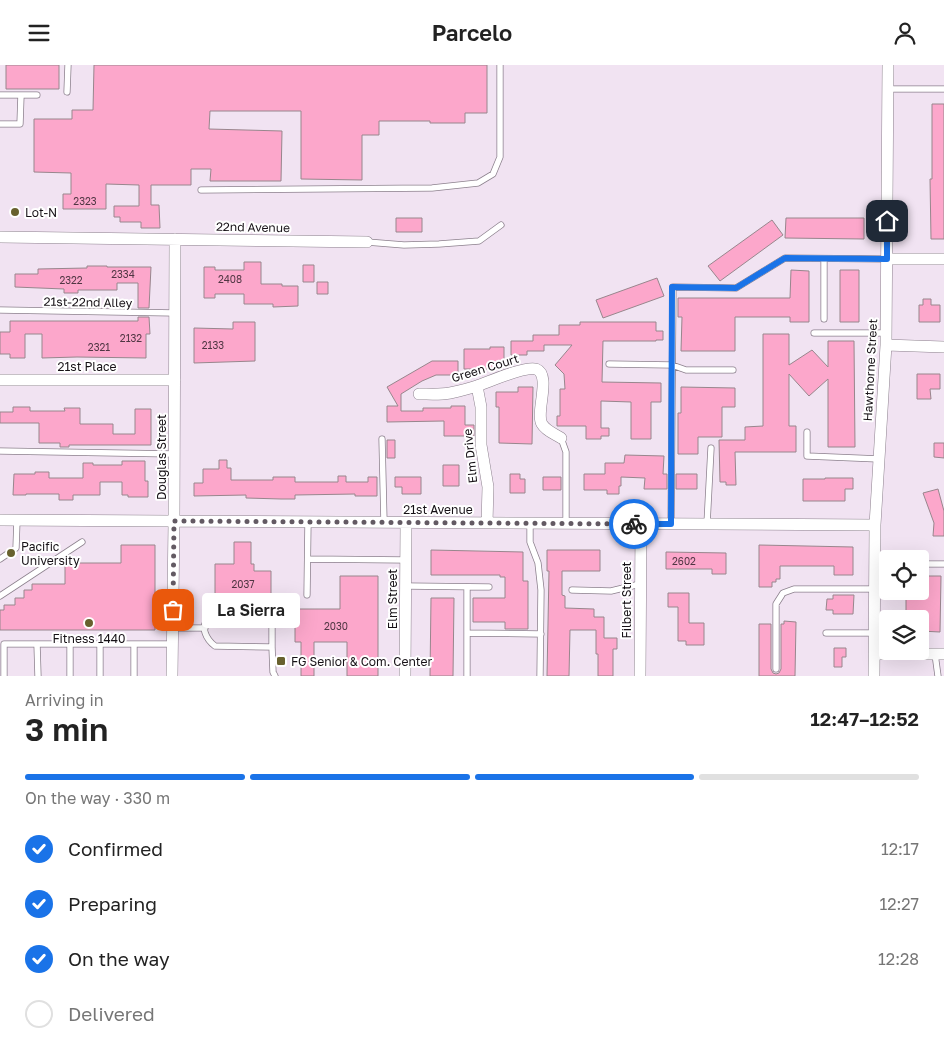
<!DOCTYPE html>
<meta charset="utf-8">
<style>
body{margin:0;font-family:"Golos Text",sans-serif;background:#f6f6f6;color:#222;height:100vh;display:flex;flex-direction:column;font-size:19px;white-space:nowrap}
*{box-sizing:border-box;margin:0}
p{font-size:16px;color:#767676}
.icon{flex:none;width:28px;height:28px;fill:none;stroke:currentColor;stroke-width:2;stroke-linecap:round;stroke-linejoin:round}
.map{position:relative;height:611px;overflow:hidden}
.panel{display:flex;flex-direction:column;background:#fff;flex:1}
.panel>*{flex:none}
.controls{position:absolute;left:879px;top:485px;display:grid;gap:10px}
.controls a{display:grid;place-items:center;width:50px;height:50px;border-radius:5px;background:#fff;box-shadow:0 5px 20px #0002;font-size:25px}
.pin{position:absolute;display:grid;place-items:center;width:42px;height:42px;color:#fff;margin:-21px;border-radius:10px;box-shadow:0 2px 8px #0006}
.courier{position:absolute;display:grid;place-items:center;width:50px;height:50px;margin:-25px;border:4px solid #1a73e8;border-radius:50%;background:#fff;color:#222;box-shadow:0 1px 6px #0007}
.bubble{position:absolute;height:35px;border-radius:5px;background:#fff;box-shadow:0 5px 20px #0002;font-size:16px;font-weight:600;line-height:35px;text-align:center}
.headline em{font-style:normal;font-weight:600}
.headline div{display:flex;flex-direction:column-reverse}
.headline{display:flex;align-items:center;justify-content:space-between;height:85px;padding:0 25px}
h1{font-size:32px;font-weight:600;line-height:38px}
.bar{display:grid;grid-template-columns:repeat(4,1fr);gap:8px 5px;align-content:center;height:60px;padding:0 25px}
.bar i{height:6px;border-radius:4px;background:#e0e0e0}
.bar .current{background:#1a73e8}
.bar p{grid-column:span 4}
ol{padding:0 25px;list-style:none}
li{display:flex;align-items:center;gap:15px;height:55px}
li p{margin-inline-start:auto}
li .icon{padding:5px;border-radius:50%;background:#1a73e8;color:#fff;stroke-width:4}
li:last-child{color:#767676}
li i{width:28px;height:28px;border:2px solid #e0e0e0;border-radius:50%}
header{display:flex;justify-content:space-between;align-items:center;height:65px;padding:0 25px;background:#fff;font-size:22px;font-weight:600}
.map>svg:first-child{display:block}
.building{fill:#fca7cb;stroke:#98868d}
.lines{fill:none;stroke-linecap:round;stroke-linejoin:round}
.lane-casing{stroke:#8c808d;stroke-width:7}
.street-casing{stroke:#8c808d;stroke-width:12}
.lane{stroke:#fff;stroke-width:5.5}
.street{stroke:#fff;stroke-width:11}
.done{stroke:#635a63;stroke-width:5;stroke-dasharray:0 9}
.route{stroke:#1a73e8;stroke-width:6}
.poi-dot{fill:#68612e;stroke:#fff;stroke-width:2}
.labels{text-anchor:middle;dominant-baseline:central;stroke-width:4;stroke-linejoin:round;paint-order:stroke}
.number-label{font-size:10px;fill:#503643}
.poi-label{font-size:12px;fill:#161116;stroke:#fff;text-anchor:start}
.street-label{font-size:12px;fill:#161116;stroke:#fff}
</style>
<header><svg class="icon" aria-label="menu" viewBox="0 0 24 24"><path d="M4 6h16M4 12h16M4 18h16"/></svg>Parcelo<svg class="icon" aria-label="person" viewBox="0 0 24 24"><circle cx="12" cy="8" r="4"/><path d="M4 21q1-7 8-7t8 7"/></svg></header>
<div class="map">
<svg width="944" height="611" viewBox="0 0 944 611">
<rect width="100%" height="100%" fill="#f1e3f2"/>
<path class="building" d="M6,0H59V24H6Z
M94,0H487V48H465V58H430V56H379V70H362V115L301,114V46H210L209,64L282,66L281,116H210L211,104H191V120H151V140H159L160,163H141V157H120V152H114V141H139V120L106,119V144H63V129H71V108L34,107V54H72V45H93Z
M932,39H944V174H931L930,114H932Z
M396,153H422V167H396Z
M786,153H864V174L785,173Z
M772,155L783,170L720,216L708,201Z
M244,197H261V219H282V221H298V241L273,242V239H244V229H215V233H204V202H215V205H244Z
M303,200H314V217H303Z
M87,201H107V202H151L149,243H138V218H117V225H78V228H64V224L15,222V209H38V204L87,203Z
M791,205L809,206V257H790V252H735V286H681L682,252H678V233H790Z
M840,205H859V257H840Z
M657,213L664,231L603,253L596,235Z
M317,217H328V229H317Z
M923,234H931V240H940V257H919V240H923Z
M138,252H149L150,269H146V293L77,292L42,293V269H25V293H10V289H0V267H10V256H138Z
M233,257H255V296L194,298V263L233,264Z
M580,257H656V266H663V275H656V276H603L602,317L661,318V337H651V374H631V337L601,336V363H609V371H601V374H586V361H557V351H560V324H565L564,309L555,300L572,280H544V286H527V290H511V276H533V270H559V260H580Z
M763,269H789V300L812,285L828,302V276H854L855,382H828V314L809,331L789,309V361H796V387H735L736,420H726V417H720L719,375H745V362L763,361Z
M490,282H504V297H498V304H464V284H490Z
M432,296H458V310H436L422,316L401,329V346H423V343H451V341H465V360H474V371H444V356L387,357V341H398L387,322Z
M917,309H940V324H930L931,334H917Z
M518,322H533L532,379L499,378V342H496V327H518Z
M681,322L735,323V342H722V372H698V389H678V348H681Z
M13,342H30V346H65L64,343H80V359H113V369H135V344H151V380H69V382H60V378H39V358H0V347H13Z
M387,375H395V393H387Z
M934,378H944V393L934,392Z
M625,390L664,391L663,409H667V424H644L645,413L621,412V421H619V429H607V425H584V409H605V398H624Z
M219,395H227V403H231V415H273V412H295V417H338V411H346V417H368V412H377V431H355V429L295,430V434H281L246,433V430L194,431V418H203V404H219Z
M122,396H145V416H148V432H128V430H122V417H100V430H73V435H59V429H26V430H13L14,409H35V407H49V413H83V398H93V400H122Z
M443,400H459V421H443Z
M510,409H520V414H525V428H510Z
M676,409H697V424H676Z
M395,412H421V429H402V422H395Z
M543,412H561V425H543Z
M825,413H853V424H845V436H803V414H825Z
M938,424L944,446V471H933L934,458L923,428Z
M234,477H251V499H254V506H271V532H254V536H251V544H234V542H225V536H215V499H234Z
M121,480H155V565H0V545H4V540H15V533H24V525H32V519H65V498H121Z
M759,480L853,482V510H834V501H780V514H776V517H772V522H759Z
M431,485L523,487V516H528V564H505V557H473V533H505V512H500V510H431Z
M547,485H600V506H562V530L565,531V543L594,544V552H604V573H617V584H613V611H598V589H596V565H570L569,611H547L549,506H547Z
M666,487L726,488V509H712V504H666Z
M340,511H378V611H347V577H314V611H301V577H295V544H340Z
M920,511H941L940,567L920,566V554H906V526H920Z
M668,528H689V558H704V580H686V576H678V542H668Z
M833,530H854L853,549H833V545H826L827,534H833Z
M431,533H454L453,611H430Z
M784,556L796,557L795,611H759V559H771V604L773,608L776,609L779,608L781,604V559H784Z
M834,583H846V592H842V602H834Z"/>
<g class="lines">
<defs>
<path id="lane" d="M888,24H944
M67,27L68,0
M0,30H37
M0,59H20L21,30
M201,125L432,123L478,118L493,109L500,92V0
M367,177L404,180L439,179L479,176L501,160
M824,194V254
M0,245L175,248
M814,268H886
M609,299L672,300L686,305H733
M807,367V391L879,394
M561,373L566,387V459
M382,374L384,457
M0,386L174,389
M530,458V477L538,498L541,525L540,611
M671,459L673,222L736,223L785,193L887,194
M707,459L711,383
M0,494L16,483L17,455
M308,494L406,495
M920,499H944
M875,500H888
M406,521L489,522
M572,525L611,526L640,519
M307,530L308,457
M0,531L82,477
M225,549H272V582L215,581C207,575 199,562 209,553C213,550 219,549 225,549Z
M172,563H205
M467,568L541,569
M826,568H874
M37,579L38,611
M70,579V611
M100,579V611
M134,579V611
M272,582L273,607L275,611
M935,589L938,611
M776,604V539L783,528L794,524H875
M4,611V579H172
M467,611V522"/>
<path id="street" d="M0,172L367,177
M887,194H944
M886,280L944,282
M0,315H175
M477,321L481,342V380L488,422L487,458
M419,329C429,329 440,330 450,328C459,326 468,324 477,321C489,317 524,301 536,304C552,310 535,348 542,359C546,366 555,369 561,373
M0,455L875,460
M874,589H944
M172,611L174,457L175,174
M405,611L406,458
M640,611L641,459
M874,611L875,460L886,280L888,0"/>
</defs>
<use href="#lane" class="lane-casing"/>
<use href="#street" class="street-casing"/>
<use href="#lane" class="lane"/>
<use href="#street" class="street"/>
</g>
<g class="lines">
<path class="done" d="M173,545L174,456L634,459"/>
<path class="route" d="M634,459H671L672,222L736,223L785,193L887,194V156"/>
</g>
<g class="poi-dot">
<circle cx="15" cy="147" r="5"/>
<circle cx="11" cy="488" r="5"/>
<circle cx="89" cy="558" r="5"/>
<rect x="276" y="591" width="10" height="10" rx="2.5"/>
</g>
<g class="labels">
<g class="number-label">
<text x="85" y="136">2323</text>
<text x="123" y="209">2334</text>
<text x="230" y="214">2408</text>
<text x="71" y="215">2322</text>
<text x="131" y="273">2132</text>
<text x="213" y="280">2133</text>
<text x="99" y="282">2321</text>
<text x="684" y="496">2602</text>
<text x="243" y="519">2037</text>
<text x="336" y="561">2030</text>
</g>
<g class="poi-label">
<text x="25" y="147">Lot-N</text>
<text x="21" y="481">Pacific<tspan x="21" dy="14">University</tspan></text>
<text x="89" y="573" text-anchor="middle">Fitness 1440</text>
<text x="291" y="596">FG Senior &amp; Com. Center</text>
</g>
<g class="street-label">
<text transform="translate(253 162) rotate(1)">22nd Avenue</text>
<text transform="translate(88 237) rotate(1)">21st-22nd Alley</text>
<text x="87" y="301">21st Place</text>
<text transform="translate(485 303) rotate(-17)">Green Court</text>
<text transform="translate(870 305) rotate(-87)">Hawthorne Street</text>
<text transform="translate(470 391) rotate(-96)">Elm Drive</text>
<text transform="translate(161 392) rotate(-90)">Douglas Street</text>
<text x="438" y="444">21st Avenue</text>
<text transform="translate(392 534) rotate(-90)">Elm Street</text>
<text transform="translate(626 535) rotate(-90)">Filbert Street</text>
</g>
</g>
</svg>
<div class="controls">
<a><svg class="icon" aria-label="locate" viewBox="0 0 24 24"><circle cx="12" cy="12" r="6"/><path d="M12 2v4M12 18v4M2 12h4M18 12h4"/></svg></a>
<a><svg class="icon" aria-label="layers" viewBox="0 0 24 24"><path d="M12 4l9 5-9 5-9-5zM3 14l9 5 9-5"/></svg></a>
</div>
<div class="pin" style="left:173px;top:545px;background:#ea580c"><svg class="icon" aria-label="bag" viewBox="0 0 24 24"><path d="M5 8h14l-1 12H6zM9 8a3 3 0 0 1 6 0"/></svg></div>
<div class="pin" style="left:887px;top:156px;background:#1f2937"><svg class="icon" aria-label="home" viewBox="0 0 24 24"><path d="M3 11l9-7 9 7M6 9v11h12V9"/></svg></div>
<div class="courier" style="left:634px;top:459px"><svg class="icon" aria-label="bike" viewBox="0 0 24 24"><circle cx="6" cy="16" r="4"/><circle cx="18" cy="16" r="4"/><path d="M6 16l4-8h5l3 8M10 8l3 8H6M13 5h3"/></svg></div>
<div class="bubble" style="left:202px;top:528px;width:98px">La Sierra</div>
</div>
<section class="panel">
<div class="headline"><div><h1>3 min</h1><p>Arriving in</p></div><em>12:47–12:52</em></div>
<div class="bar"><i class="current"></i><i class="current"></i><i class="current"></i><i></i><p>On the way · 330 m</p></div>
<ol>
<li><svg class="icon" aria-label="check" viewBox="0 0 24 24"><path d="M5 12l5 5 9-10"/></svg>Confirmed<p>12:17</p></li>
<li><svg class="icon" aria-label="check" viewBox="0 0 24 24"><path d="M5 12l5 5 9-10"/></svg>Preparing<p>12:27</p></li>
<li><svg class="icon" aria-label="check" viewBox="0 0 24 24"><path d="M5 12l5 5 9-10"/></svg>On the way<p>12:28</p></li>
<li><i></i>Delivered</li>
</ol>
</section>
